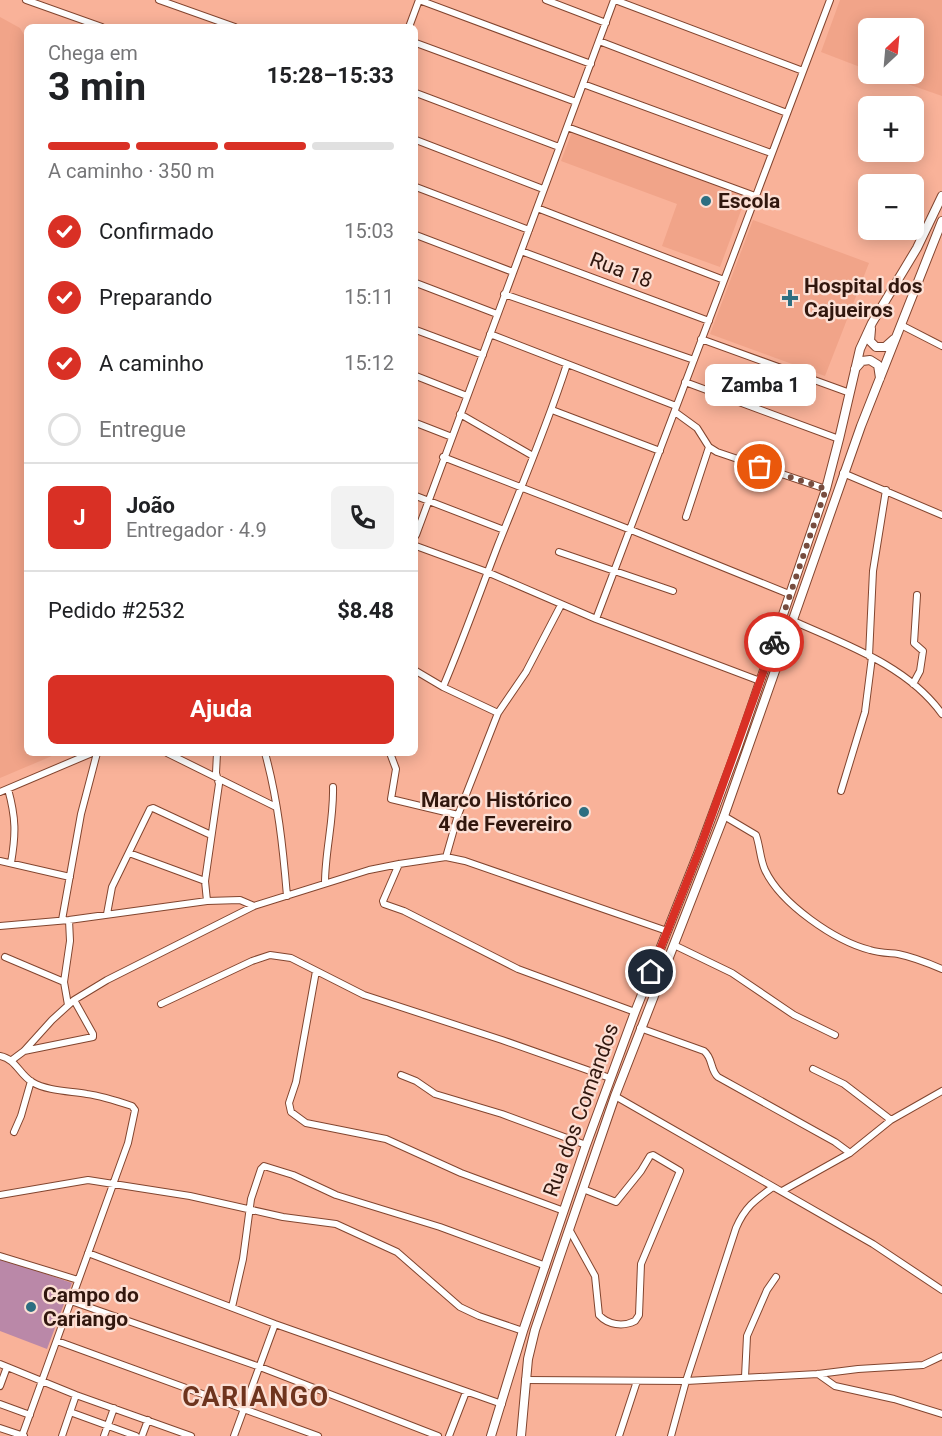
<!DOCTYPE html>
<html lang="pt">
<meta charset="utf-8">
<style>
body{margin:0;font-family:Roboto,sans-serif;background:#f2f2f2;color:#202124;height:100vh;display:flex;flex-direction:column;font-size:22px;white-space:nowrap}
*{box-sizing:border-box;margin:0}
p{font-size:20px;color:#757577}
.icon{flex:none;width:33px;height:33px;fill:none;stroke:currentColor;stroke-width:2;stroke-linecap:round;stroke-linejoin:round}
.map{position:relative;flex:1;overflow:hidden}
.sheet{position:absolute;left:24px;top:24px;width:394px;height:732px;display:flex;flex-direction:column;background:#fff;border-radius:9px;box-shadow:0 3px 15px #0003}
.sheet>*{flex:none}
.needle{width:39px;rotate:26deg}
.fabs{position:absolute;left:858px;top:18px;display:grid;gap:12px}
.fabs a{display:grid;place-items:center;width:66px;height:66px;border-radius:9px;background:#fff;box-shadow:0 3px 15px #0003;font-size:30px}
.pin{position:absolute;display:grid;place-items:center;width:51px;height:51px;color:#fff;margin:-26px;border:3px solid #fff;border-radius:50%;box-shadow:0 2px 6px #0007}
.courier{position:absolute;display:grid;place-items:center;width:60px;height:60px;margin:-30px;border:4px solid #d93025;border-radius:50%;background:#fff;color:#222;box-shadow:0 2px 8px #0007}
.bubble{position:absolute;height:42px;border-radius:9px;background:#fff;box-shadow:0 3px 15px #0003;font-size:20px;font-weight:700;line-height:42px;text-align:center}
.overview em{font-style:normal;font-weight:700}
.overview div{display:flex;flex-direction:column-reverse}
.overview{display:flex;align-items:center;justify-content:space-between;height:102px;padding:0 24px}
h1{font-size:39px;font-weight:700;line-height:45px}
.bar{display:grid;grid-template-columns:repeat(4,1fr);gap:9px 6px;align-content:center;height:72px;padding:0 24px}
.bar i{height:8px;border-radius:4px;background:#e0e0e0}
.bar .on{background:#d93025}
.bar p{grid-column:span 4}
.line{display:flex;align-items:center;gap:15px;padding:0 24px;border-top:2px solid #e0e0e0}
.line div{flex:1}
.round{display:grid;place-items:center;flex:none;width:63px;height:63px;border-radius:9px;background:#f2f2f2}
ol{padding:0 24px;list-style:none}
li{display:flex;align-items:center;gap:18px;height:66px}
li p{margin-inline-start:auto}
li .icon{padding:6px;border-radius:50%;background:#d93025;color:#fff;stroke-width:4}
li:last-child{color:#757577}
li i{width:33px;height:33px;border:3px solid #e0e0e0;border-radius:50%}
.cta{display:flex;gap:12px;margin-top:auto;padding:12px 24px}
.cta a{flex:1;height:69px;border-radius:9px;background:#d93025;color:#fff;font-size:24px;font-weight:700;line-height:69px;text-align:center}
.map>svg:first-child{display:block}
.built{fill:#f1a489}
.green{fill:#ba88a8}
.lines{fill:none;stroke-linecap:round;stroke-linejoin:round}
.minor-casing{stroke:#82452f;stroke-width:8}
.secondary-casing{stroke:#82452f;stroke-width:10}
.minor{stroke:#fff;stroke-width:6}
.secondary{stroke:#fff;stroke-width:8}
.done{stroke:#774d3f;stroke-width:6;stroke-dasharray:0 10.8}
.route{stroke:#d93025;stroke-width:8}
.poi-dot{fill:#2d6e81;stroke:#fcdfd4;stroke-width:2}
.labels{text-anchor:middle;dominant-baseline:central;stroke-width:4.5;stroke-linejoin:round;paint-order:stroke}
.poi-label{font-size:21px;font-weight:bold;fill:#31170e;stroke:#fcdfd4;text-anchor:start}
.street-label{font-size:21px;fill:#31170e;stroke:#fcdfd4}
.district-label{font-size:27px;font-weight:bold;letter-spacing:1.5px;fill:#6e341e;stroke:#fcdfd4}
</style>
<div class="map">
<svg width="942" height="1436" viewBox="0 0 942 1436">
<rect width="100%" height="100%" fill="#f9b299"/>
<path class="built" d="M840,0H942V96L879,74H914V28H868V70L821,52Z
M0,17L20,28L27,40V753H59L0,778Z
M572,132L746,197L720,267L662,246L677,204L561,161Z
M753,220L869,263L825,376L710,334Z"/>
<path class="green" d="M0,1258L72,1283L47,1349L0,1331Z"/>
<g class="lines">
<defs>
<path id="minor" d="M26,0L102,27
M159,0L235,27
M419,0L591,64
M546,0L606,23
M615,0L803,71
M409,27L419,0
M599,41L787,113
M416,43L576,102
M583,84L771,153
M416,93L559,147
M567,127L755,196
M416,140L543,189
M416,187L529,230
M537,208L724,280
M416,235L513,272
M521,251L709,321
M416,283L497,314
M504,294L694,360
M901,325L942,346
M416,330L483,355
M490,334L676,406
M701,339L850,393
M416,376L467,396
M685,382L839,439
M552,410L660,451
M675,412L697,428L709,447L717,452L826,489
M460,414L533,456
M416,423L452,437
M443,457L631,530L789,594
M843,473L942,515
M416,496L504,530
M686,517L709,447
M416,535L614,0
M416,546L487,572L596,619L760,681
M559,552L673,591
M596,619L830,0
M791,620C844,644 907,665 942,714
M869,656L873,571L886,490
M416,671L443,687L498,713
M913,684L920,671L923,651L914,643L917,595
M443,687C463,640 480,592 498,545C522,485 547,426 567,364
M167,753L276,807
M265,753C278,800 283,848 287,896
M390,753L396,769L391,799L458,815
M8,789C16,818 16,834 11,863
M841,791L865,712L872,657
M0,792L92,753
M724,816L756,835C760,846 760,859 765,870C781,904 835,941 870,950C879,953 889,953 898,954C913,957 928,963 942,969
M129,853L205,881
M446,857L458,815L498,713L526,672L561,605
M0,861L70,877
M399,864L383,901L384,904L404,911L518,969L635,1012
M325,883C325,851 334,820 333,787
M207,901L205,881L219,784L216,773L217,753
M107,914L112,887L150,809L153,808L211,835
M62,920L81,814L97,753
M0,926L69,920L207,901L240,900L254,906
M674,945L732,973L794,1015L835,1035
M5,957L64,982
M316,971L296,1082L289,1103L291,1112L306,1123L386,1139L461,1173L564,1211
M161,1004L252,961L270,955L291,958L364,995L502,1040L610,1078
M68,1005L64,982L70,941L69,920
M640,1028L704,1051C713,1058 710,1070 718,1077L835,1142L850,1153
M24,1051L93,1037V1034L74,1000
M0,1056C16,1059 19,1074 32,1082C47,1091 69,1091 87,1094C102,1096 117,1101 132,1106L135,1110L128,1143L22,1436
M12,1060L24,1051L52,1020L74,1000L107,980L254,906L369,870L399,864L446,857L465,861L667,931
M813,1069L844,1084L891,1120
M401,1075L416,1081L435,1094L502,1114L586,1145
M615,1096L873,1244L942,1290
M14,1132L21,1116L31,1081
M782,1191L850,1153L891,1120L942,1091
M0,1195L88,1180L190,1196L283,1217L336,1224L397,1252L460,1307L479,1316L523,1331
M569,1229L595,1276L599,1315C608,1325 623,1327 635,1321L639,1315L641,1264L680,1171L653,1155L650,1156L641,1171L616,1202L583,1189
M88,1253L275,1324L502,1404
M0,1256L78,1280
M71,1301L260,1367L438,1436
M232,1307L243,1259L251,1199L261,1169L264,1166L293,1175L336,1195L440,1227L546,1266
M57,1341L318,1436
M0,1364L76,1395L191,1436
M818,1374L835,1386L894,1399L942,1414
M745,1377L747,1336L767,1290L776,1277
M525,1380L686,1381L818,1374L858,1369L923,1365L942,1356
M0,1386L7,1367
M0,1404L30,1415
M70,1412L136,1436
M0,1428L24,1436
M62,1436L76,1395
M104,1436L114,1408
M142,1436L148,1420
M234,1436L275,1324
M449,1436L466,1392
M619,1436L637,1381
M671,1436L686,1381L736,1228C745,1207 755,1200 773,1187"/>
<path id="secondary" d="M871,329L870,341L876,347H885L894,339
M855,369L862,361L870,360L878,365L880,378
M491,1436L523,1331L586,1145L635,1012L699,851L738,746L826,489L839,439L860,349L872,323L917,248L942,196
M521,1436L528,1359L535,1330L560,1256L615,1096L724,816L861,426L942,221"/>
</defs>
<use href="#minor" class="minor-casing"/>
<use href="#secondary" class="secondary-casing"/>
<use href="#minor" class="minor"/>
<use href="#secondary" class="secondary"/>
</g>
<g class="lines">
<path class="done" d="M760,467L826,489L774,642"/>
<path class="route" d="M651,972L699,851L774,642"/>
</g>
<g class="poi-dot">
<circle cx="706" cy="201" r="6"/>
<path d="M787 289h6v6h6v6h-6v6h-6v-6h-6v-6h6z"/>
<circle cx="584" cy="812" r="6"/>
<circle cx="31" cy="1307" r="6"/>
</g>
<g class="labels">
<g class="poi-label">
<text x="718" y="201">Escola</text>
<text x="804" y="286">Hospital dos<tspan x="804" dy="24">Cajueiros</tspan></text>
<text x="572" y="800" text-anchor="end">Marco Histórico<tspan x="572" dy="24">4 de Fevereiro</tspan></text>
<text x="43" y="1295">Campo do<tspan x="43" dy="24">Cariango</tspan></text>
</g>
<g class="street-label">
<text transform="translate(621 270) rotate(21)">Rua 18</text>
<text transform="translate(581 1110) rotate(-70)">Rua dos Comandos</text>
</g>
<g class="district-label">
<text x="256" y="1397">CARIANGO</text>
</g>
</g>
</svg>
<div class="fabs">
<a><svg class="needle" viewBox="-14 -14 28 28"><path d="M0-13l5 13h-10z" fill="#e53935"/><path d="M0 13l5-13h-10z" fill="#757577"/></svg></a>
<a>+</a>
<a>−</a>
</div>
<div class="pin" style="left:760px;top:467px;background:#ea580c"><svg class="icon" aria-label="bag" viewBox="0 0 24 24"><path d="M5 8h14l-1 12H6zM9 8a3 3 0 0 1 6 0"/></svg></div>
<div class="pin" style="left:651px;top:972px;background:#1f2937"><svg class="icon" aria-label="home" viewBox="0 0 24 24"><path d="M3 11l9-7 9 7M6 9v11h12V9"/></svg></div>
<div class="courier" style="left:774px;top:642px"><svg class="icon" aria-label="bike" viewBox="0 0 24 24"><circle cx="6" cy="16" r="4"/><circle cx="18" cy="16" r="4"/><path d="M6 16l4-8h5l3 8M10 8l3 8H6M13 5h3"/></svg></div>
<div class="bubble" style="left:705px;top:364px;width:111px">Zamba 1</div>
<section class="sheet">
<div class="overview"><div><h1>3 min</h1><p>Chega em</p></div><em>15:28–15:33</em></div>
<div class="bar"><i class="on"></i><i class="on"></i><i class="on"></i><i></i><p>A caminho · 350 m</p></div>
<ol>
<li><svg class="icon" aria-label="check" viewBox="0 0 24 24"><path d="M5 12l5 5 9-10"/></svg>Confirmado<p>15:03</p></li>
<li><svg class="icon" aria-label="check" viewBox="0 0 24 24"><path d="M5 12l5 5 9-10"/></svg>Preparando<p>15:11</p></li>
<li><svg class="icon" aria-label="check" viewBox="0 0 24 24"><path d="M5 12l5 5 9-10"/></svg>A caminho<p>15:12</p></li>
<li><i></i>Entregue</li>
</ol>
<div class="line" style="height:108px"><b class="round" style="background:#d93025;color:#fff">J</b><div><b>João</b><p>Entregador · 4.9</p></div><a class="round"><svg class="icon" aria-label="phone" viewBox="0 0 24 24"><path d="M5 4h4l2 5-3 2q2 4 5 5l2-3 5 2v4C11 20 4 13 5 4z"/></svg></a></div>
<div class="line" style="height:78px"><div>Pedido #2532</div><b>$8.48</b></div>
<div class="cta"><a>Ajuda</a></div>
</section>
</div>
